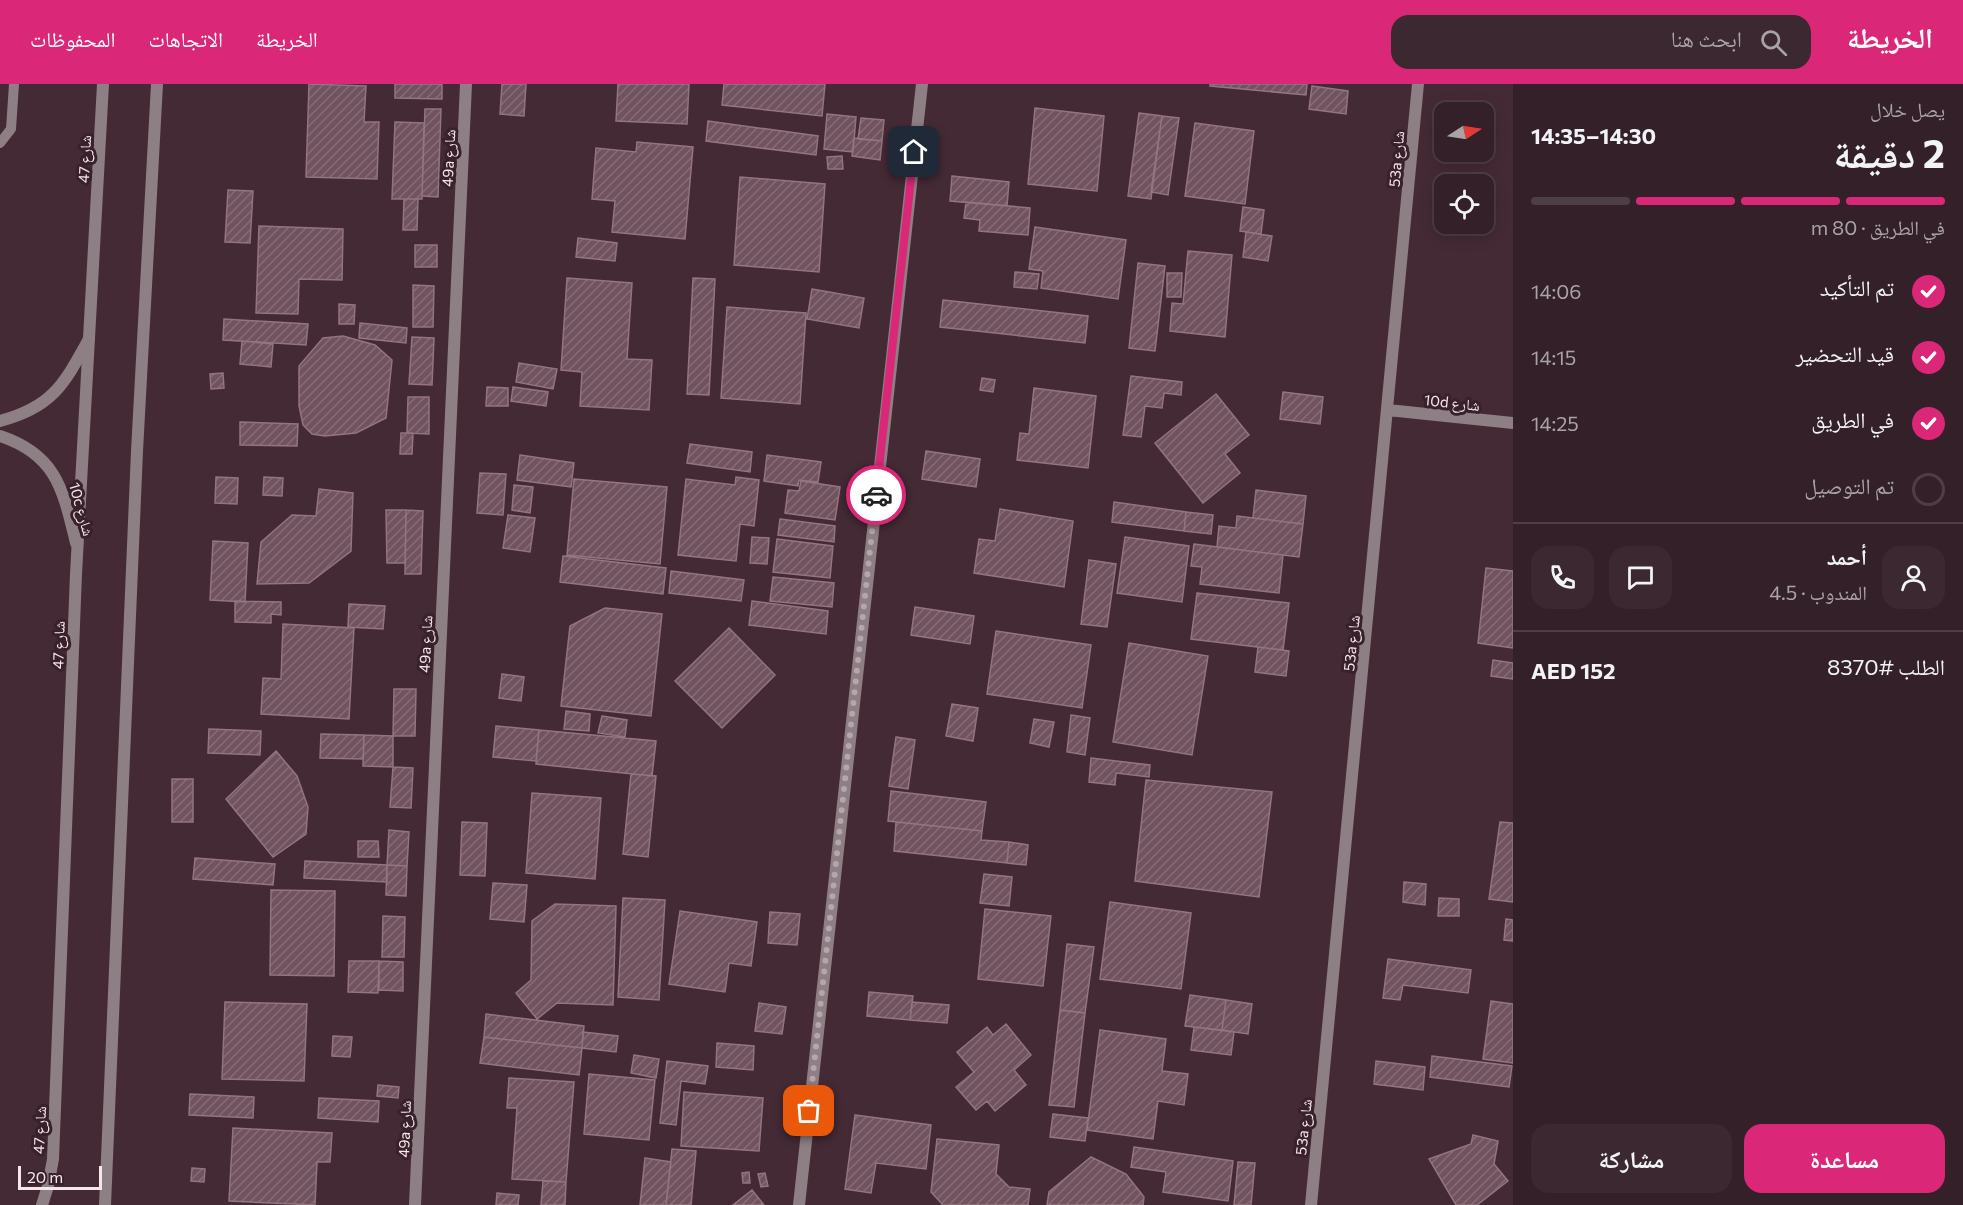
<!DOCTYPE html>
<html lang="ar">
<meta charset="utf-8">
<style>
body{margin:0;font-family:Commissioner,"Noto Naskh Arabic",sans-serif;background:#3b2830;color:#f1f3f6;direction:rtl;height:100vh;display:flex;flex-direction:column;font-size:22px;white-space:nowrap}
*{box-sizing:border-box;margin:0}
p{font-size:20px;color:#a9a3a8}
.icon{flex:none;width:33px;height:33px;fill:none;stroke:currentColor;stroke-width:2;stroke-linecap:round;stroke-linejoin:round}
.map{position:relative;flex:1;overflow:hidden;direction:ltr}
.drawer{display:flex;flex-direction:column;background:#332028;width:450px}
.drawer>*{flex:none}
.needle{width:39px;rotate:78deg}
.buttons{position:absolute;left:1434px;top:18px;display:grid;gap:12px}
.buttons a{display:grid;place-items:center;width:60px;height:60px;border-radius:12px;background:#332028;box-shadow:0 3px 15px #0003,0 0 0 2px #4e3e45;font-size:30px}
.scale{position:absolute;left:18px;bottom:15px;width:84px;box-sizing:border-box;padding-left:6px;border:3px solid #f7e6ec;border-top:0;font-size:16px;line-height:21px;white-space:nowrap;color:#f7e6ec;-webkit-text-stroke:4px #39212b;paint-order:stroke}
.pin{position:absolute;display:grid;place-items:center;width:51px;height:51px;color:#fff;margin:-26px;border-radius:12px;box-shadow:0 3px 9px #0006}
.courier{position:absolute;display:grid;place-items:center;width:60px;height:60px;margin:-30px;border:4px solid #db2777;border-radius:50%;background:#fff;color:#222;box-shadow:0 2px 8px #0007}
.headline em{font-style:normal;font-weight:700}
.headline div{display:flex;flex-direction:column-reverse}
.headline{display:flex;align-items:center;justify-content:space-between;height:102px;padding:0 18px}
h1{font-size:39px;font-weight:700;line-height:45px}
.bar{display:grid;grid-template-columns:repeat(4,1fr);gap:9px 6px;align-content:center;height:72px;padding:0 18px}
.bar i{height:8px;border-radius:4px;background:#4e3e45}
.bar .on{background:#db2777}
.bar p{grid-column:span 4}
.line{display:flex;align-items:center;gap:15px;padding:0 18px;border-top:2px solid #4e3e45}
.line div{flex:1}
.round{display:grid;place-items:center;flex:none;width:63px;height:63px;border-radius:18px;background:#3b2830}
ol{padding:0 18px;list-style:none}
li{display:flex;align-items:center;gap:18px;height:66px}
li p{margin-inline-start:auto}
li .icon{padding:6px;border-radius:50%;background:#db2777;color:#fff;stroke-width:4}
li:last-child{color:#a9a3a8}
li i{width:33px;height:33px;border:3px solid #4e3e45;border-radius:50%}
.button{display:flex;gap:12px;margin-top:auto;padding:12px 18px}
.button a{flex:1;height:69px;border-radius:18px;background:#db2777;color:#fff;font-size:24px;font-weight:700;line-height:69px;text-align:center}
.button a+a{background:#3b2830;color:#f1f3f6}
header{display:flex;align-items:center;gap:36px;box-sizing:border-box;height:84px;padding:0 30px;background:#db2777;color:#fff}
header strong{font-size:28px}
nav{display:flex;gap:33px;margin-inline-start:auto;font-size:21px}
.search{width:420px;height:54px;background:#3b2830;display:flex;align-items:center;gap:15px;box-sizing:border-box;padding:0 21px;border-radius:18px;color:#a9a3a8;font-size:22px}
main{display:flex;flex:1;min-height:0}
.map>svg:first-child{display:block}
.building{fill:url(#building-hatch);stroke:#93747f;stroke-width:1.5}
.lines{fill:none;stroke-linecap:round;stroke-linejoin:round}
.service{stroke:#8d7f84;stroke-width:10}
.minor{stroke:#8d7f84;stroke-width:12}
.tertiary{stroke:#8d7f84;stroke-width:12}
.done{stroke:#b8a4ac;stroke-width:6;stroke-dasharray:0 10.8}
.route{stroke:#db2777;stroke-width:8}
.labels{text-anchor:middle;dominant-baseline:central;stroke-width:6;stroke-linejoin:round;paint-order:stroke}
.street-label{font-size:15px;fill:#f7e6ec;stroke:#39212b}
</style>
<header>
<strong>الخريطة</strong>
<div class="search"><svg class="icon" aria-label="search" viewBox="0 0 24 24"><circle cx="10" cy="10" r="6"/><path d="M15 15l6 6"/></svg>ابحث هنا</div>
<nav><a>الخريطة</a><a>الاتجاهات</a><a>المحفوظات</a></nav>
</header>
<main>
<section class="drawer">
<div class="headline"><div><h1>2 دقيقة</h1><p>يصل خلال</p></div><em>14:30–14:35</em></div>
<div class="bar"><i class="on"></i><i class="on"></i><i class="on"></i><i></i><p>في الطريق · 80 m</p></div>
<ol>
<li><svg class="icon" aria-label="check" viewBox="0 0 24 24"><path d="M5 12l5 5 9-10"/></svg>تم التأكيد<p>14:06</p></li>
<li><svg class="icon" aria-label="check" viewBox="0 0 24 24"><path d="M5 12l5 5 9-10"/></svg>قيد التحضير<p>14:15</p></li>
<li><svg class="icon" aria-label="check" viewBox="0 0 24 24"><path d="M5 12l5 5 9-10"/></svg>في الطريق<p>14:25</p></li>
<li><i></i>تم التوصيل</li>
</ol>
<div class="line" style="height:108px"><a class="round"><svg class="icon" aria-label="person" viewBox="0 0 24 24"><circle cx="12" cy="8" r="4"/><path d="M4 21q1-7 8-7t8 7"/></svg></a><div><b>أحمد</b><p>المندوب · 4.5</p></div><a class="round"><svg class="icon" aria-label="chat" viewBox="0 0 24 24"><path d="M4 5h16v11H9l-5 4z"/></svg></a><a class="round"><svg class="icon" aria-label="phone" viewBox="0 0 24 24"><path d="M5 4h4l2 5-3 2q2 4 5 5l2-3 5 2v4C11 20 4 13 5 4z"/></svg></a></div>
<div class="line" style="height:78px"><div>الطلب #8370</div><b>AED 152</b></div>
<div class="button"><a>مساعدة</a><a>مشاركة</a></div>
</section>
<div class="map">
<svg width="1513" height="1121" viewBox="0 0 1513 1121">
<defs>
<pattern id="building-hatch" width="6" height="6" patternUnits="userSpaceOnUse" patternTransform="scale(1.5)"><rect width="6" height="6" fill="#70535f"/><path d="M-1 1l2-2M0 6l6-6M5 7l2-2" fill="none" stroke="#856c76"/></pattern>
</defs>
<rect width="100%" height="100%" fill="#442a35"/>
<path class="building" d="M309,0L366,2L364,38H379L377,95L306,93Z
M395,0H442V15L395,14Z
M502,0H526L524,32L500,30Z
M618,0H689L687,40L616,37Z
M724,0H825L822,32L722,21Z
M1210,0H1307L1306,11L1210,2Z
M1312,2L1348,7L1346,30L1309,25Z
M1035,24L1104,32L1097,107L1028,100Z
M425,25H441L438,113L422,112Z
M1139,29L1162,32L1151,115L1128,112Z
M827,30L856,33L853,68L824,65Z
M1162,32L1179,34L1168,111L1151,108Z
M861,34L884,36L882,57L858,55Z
M708,37L818,52L816,71L706,57Z
M395,38L424,39L422,115H392Z
M1195,39L1254,47L1245,120L1185,112Z
M854,54L882,57L880,76L852,72Z
M637,58L693,63L685,155L612,148L615,117L592,115L596,64L636,68Z
M842,72L843,85H828L827,73Z
M952,92L1009,98L1007,122L950,117Z
M740,93L825,100L819,188L734,181Z
M228,106L253,107L250,159L225,158Z
M404,115H418L417,146H403Z
M966,118L1030,124L1028,151L979,147L980,136L964,134Z
M1243,123L1264,126L1261,150L1240,147Z
M259,142L343,145L342,196L299,195L298,230L256,229Z
M1035,143L1126,156L1118,215L1041,204L1043,187L1029,185Z
M1246,148L1272,152L1268,177L1243,173Z
M578,154L617,159L615,177L576,173Z
M415,161H437V183H415Z
M1188,167L1232,171L1225,253L1170,247L1172,219L1183,220Z
M1138,179L1165,182L1155,267L1129,264Z
M1015,188L1039,190L1037,205L1014,203Z
M1167,189H1182L1181,213H1167Z
M567,194L632,199L627,275L652,276L649,326L580,322L582,288L561,286Z
M693,194L715,195L709,311L687,310Z
M413,201L434,202L433,243H413Z
M812,205L864,214L859,244L807,235Z
M943,216L1088,232L1085,259L940,243Z
M339,220L355,221L354,240H339Z
M727,223L806,229L800,320L721,314Z
M224,235L308,240L306,261L223,256Z
M360,239L407,244L406,259L359,254Z
M343,252L375,261L392,276L386,334L356,349L325,352L312,350L303,341L299,322V282L323,254Z
M412,253L434,254L432,301L409,300Z
M242,257L273,260L271,283L240,280Z
M519,279L557,285L553,305L516,298Z
M223,289L224,304L211,305L210,290Z
M1131,292L1182,298L1181,311L1164,309L1162,324L1145,322L1141,353L1123,351Z
M982,294L995,296L993,308L980,306Z
M487,303L508,304V322H486Z
M513,303L548,308L546,322L511,317Z
M1034,304L1096,312L1088,384L1017,376L1020,349L1029,350Z
M1283,308L1323,313L1320,340L1280,335Z
M1216,310L1249,351L1225,370L1240,389L1203,419L1155,359Z
M408,313H429V350L407,349Z
M240,338L298,340L297,362L240,361Z
M401,349H413L412,370H400Z
M690,360L752,368L750,388L687,379Z
M926,367L980,375L976,403L922,395Z
M520,371L574,379L571,403L517,396Z
M767,371L821,378L818,398L799,396L798,402L764,397Z
M480,389L506,390L503,431L477,429Z
M216,393L238,394L237,420L215,419Z
M264,393L283,394L282,412L263,411Z
M736,393L759,396L754,442L740,440L736,477L678,471L686,395L735,401Z
M574,395L667,403L660,480L567,471Z
M801,397L840,403L835,436L785,429L788,406L799,407Z
M514,401L533,403L530,429L512,426Z
M319,405L353,409L351,467L309,499L257,500L261,458L292,431L316,432Z
M1256,406L1306,412L1303,440L1253,434Z
M1114,418L1186,428L1184,447L1112,438Z
M1000,425L1073,437L1064,503L974,489L979,455L995,457Z
M386,426H406L405,479H387Z
M406,426L423,427L421,490H405Z
M1186,428L1213,431L1211,450L1184,447Z
M508,431L535,434L530,468L503,464Z
M1237,432L1303,440L1299,473L1217,463L1219,442L1236,444Z
M780,435L835,442L834,458L778,451Z
M752,453L769,454L767,480L750,479Z
M1125,453L1189,462L1182,518L1117,509Z
M777,455L833,462L830,494L773,488Z
M213,457L248,459L245,518L210,516Z
M1194,460L1283,471L1279,509L1200,500L1202,483L1191,482Z
M563,472L666,484L663,510L560,498Z
M1089,476L1116,480L1107,543L1081,540Z
M1486,484L1513,487V564L1478,559Z
M671,487L744,496L741,517L669,509Z
M773,493L834,499L832,523L770,517Z
M1197,509L1289,519L1283,566L1191,555Z
M235,517L281,518V531L271,530V539L235,538Z
M752,517L828,527L826,550L749,541Z
M349,520L385,522L383,545L348,543Z
M915,523L974,532L970,560L911,551Z
M605,524L662,530L651,632L561,622L570,542Z
M283,540L354,544L349,635L261,630L263,594L281,595Z
M729,544L775,591L722,644L675,597Z
M996,547L1091,561L1082,624L987,610Z
M1129,559L1208,572L1192,671L1113,658Z
M1258,563L1289,567L1286,592L1255,588Z
M1493,576L1513,579V595L1491,592Z
M502,590L524,593L521,617L499,614Z
M394,605H416L415,652H393Z
M952,620L978,624L973,657L946,652Z
M566,627L590,630L589,647L564,645Z
M1071,631L1090,634L1085,671L1067,668Z
M602,632L627,636L625,653L598,649Z
M1034,635L1054,638L1049,663L1030,659Z
M496,642L539,646L536,677L493,673Z
M209,645L261,647L260,671L208,669Z
M539,646L656,657L652,692L536,680Z
M321,650L364,651L363,675L320,674Z
M364,651L393,652V683L363,682Z
M896,653L915,656L908,705L889,702Z
M276,667L297,692L308,723L306,750L273,773L226,715Z
M1091,674L1150,681L1149,693L1116,689L1115,701L1089,698Z
M393,683L413,684L411,724L390,723Z
M631,690L656,692L648,773L623,770Z
M172,695H193V738H172Z
M1146,696L1272,708L1259,813L1135,797Z
M891,707L986,718L982,747L888,737Z
M532,709L601,714L595,795L526,789Z
M462,738L487,739L485,792L460,791Z
M896,738L982,747L981,756L1009,758L1007,779L894,767Z
M1500,738L1513,739V818L1489,815Z
M389,746L409,748L407,782L387,781Z
M358,757H378L379,773H358Z
M1009,758L1028,761L1026,781L1007,779Z
M195,774L275,780L273,801L193,795Z
M305,777L387,781V798L304,794Z
M387,781L407,782L406,812L386,811Z
M984,790L1012,793L1009,822L980,819Z
M1404,798L1426,800L1425,821L1403,818Z
M493,799L527,801L524,838L490,835Z
M271,806L335,807L334,892L270,891Z
M623,814L665,816L659,916L618,913Z
M1439,814L1459,815V832H1438Z
M1110,818L1191,829L1181,905L1100,895Z
M555,820L616,822L613,921L557,919L537,935L516,909L531,896L532,837Z
M985,825L1051,832L1043,902L978,895Z
M680,827L757,838L751,882L729,879L725,908L669,900Z
M770,828L800,830L797,861L768,859Z
M383,832L405,833L404,873H382Z
M1506,835L1513,836V857L1504,856Z
M1067,860L1094,863L1085,929L1060,926Z
M1388,875L1471,886L1468,909L1403,901L1400,916L1383,914Z
M349,877H379L378,909L348,908Z
M379,877L403,878V907L379,906Z
M869,908L913,912L910,936L867,932Z
M1190,911L1226,916L1222,946L1185,942Z
M1226,916L1252,920L1248,950L1222,946Z
M1491,917L1513,920V979L1483,975Z
M225,918L307,920L304,997L222,995Z
M912,918L949,921L947,939L910,936Z
M759,919L786,923L782,950L755,947Z
M1060,926L1085,929L1074,1023L1049,1021Z
M486,930L584,942L582,964L484,953Z
M1006,940L1031,971L1014,986L1026,1001L995,1027L987,1017L976,1026L956,1003L974,988L957,968L987,943L993,951Z
M1194,943L1234,948L1231,971L1191,966Z
M1100,946L1166,955L1162,987L1188,990L1184,1021L1158,1017L1153,1055L1087,1046Z
M583,948L618,952L616,968L582,964Z
M333,952L352,953L350,973L332,972Z
M484,953L582,964L579,991L480,979Z
M717,959L754,962L753,986L716,983Z
M634,971L659,975L656,994L631,989Z
M1432,972L1512,982L1509,1003L1430,993Z
M667,977L708,982L705,1000L681,997L676,1041L660,1039Z
M1376,977L1425,983L1423,1006L1374,1000Z
M589,990L655,996L649,1056L584,1050Z
M509,994L574,998L566,1098L512,1095L517,1024H507Z
M378,1001L399,1003L398,1014L377,1012Z
M684,1008L763,1014L759,1067L681,1062Z
M190,1010L254,1013L253,1034L189,1031Z
M319,1014L379,1017L378,1038L318,1034Z
M1053,1030L1088,1034L1085,1057L1050,1053Z
M855,1031L931,1041L926,1085L876,1079L871,1109L845,1105Z
M233,1044L332,1049L330,1078H317L315,1121L229,1117Z
M1473,1051L1498,1057L1494,1080L1508,1097L1477,1121H1456L1429,1075L1471,1060Z
M937,1055L999,1061L996,1090L1009,1103L1030,1105L1028,1121H943L931,1108Z
M1134,1063L1233,1077L1228,1117L1163,1108L1166,1088L1131,1083Z
M672,1065L696,1067L691,1121H666Z
M1091,1073L1126,1090L1144,1113L1143,1121H1047L1049,1108Z
M645,1074L671,1078L666,1121H640Z
M1238,1078L1255,1079L1251,1121H1234Z
M192,1084L205,1085L204,1098L191,1097Z
M749,1088L750,1099H743L742,1089Z
M765,1089L768,1102L761,1103L758,1090Z
M543,1097L566,1098L565,1121H541Z
M752,1106L764,1121H733Z
M497,1109L519,1111L518,1121H496Z"/>
<g class="lines">
<path class="service" d="M0,59L11,45L14,0"/>
<path class="minor" d="M1388,326L1513,339
M0,337C53,323 64,300 89,255
M0,352C57,371 63,406 76,459
M415,1121L466,0
M799,1121L922,0
M1311,1121L1418,0"/>
<path class="tertiary" d="M42,1121L48,1102L53,1075L76,490L103,0
M105,1121L137,367L157,0"/>
</g>
<g class="lines">
<path class="done" d="M809,1027L876,411"/>
<path class="route" d="M876,411L914,68"/>
</g>
<g class="labels">
<g class="street-label">
<text transform="translate(448 74) rotate(-87)">49a شارع</text>
<text transform="translate(84 75) rotate(-87)">شارع 47</text>
<text transform="translate(1396 75) rotate(-85)">53a شارع</text>
<text transform="translate(1452 318) rotate(6)">10d شارع</text>
<text transform="translate(82 425) rotate(74)">10c شارع</text>
<text transform="translate(1351 559) rotate(-84)">53a شارع</text>
<text transform="translate(425 560) rotate(-87)">49a شارع</text>
<text transform="translate(58 561) rotate(-88)">شارع 47</text>
<text transform="translate(1303 1043) rotate(-84)">53a شارع</text>
<text transform="translate(404 1045) rotate(-88)">49a شارع</text>
<text transform="translate(39 1046) rotate(-87)">شارع 47</text>
</g>
</g>
</svg>
<div class="buttons">
<a><svg class="needle" viewBox="-14 -14 28 28"><path d="M0-13l5 13h-10z" fill="#e53935"/><path d="M0 13l5-13h-10z" fill="#a9a3a8"/></svg></a>
<a><svg class="icon" aria-label="locate" viewBox="0 0 24 24"><circle cx="12" cy="12" r="6"/><path d="M12 2v4M12 18v4M2 12h4M18 12h4"/></svg></a>
</div>
<div class="scale">20 m</div>
<div class="pin" style="left:809px;top:1027px;background:#ea580c"><svg class="icon" aria-label="bag" viewBox="0 0 24 24"><path d="M5 8h14l-1 12H6zM9 8a3 3 0 0 1 6 0"/></svg></div>
<div class="pin" style="left:914px;top:68px;background:#1f2937"><svg class="icon" aria-label="home" viewBox="0 0 24 24"><path d="M3 11l9-7 9 7M6 9v11h12V9"/></svg></div>
<div class="courier" style="left:876px;top:411px"><svg class="icon" aria-label="car" viewBox="0 0 24 24"><path d="M5 17H2v-5l4-1 3-4h7l3 4 3 1v5h-3M9 17h6M6 11h13"/><circle cx="7" cy="17" r="2"/><circle cx="17" cy="17" r="2"/></svg></div>
</div>
</main>
